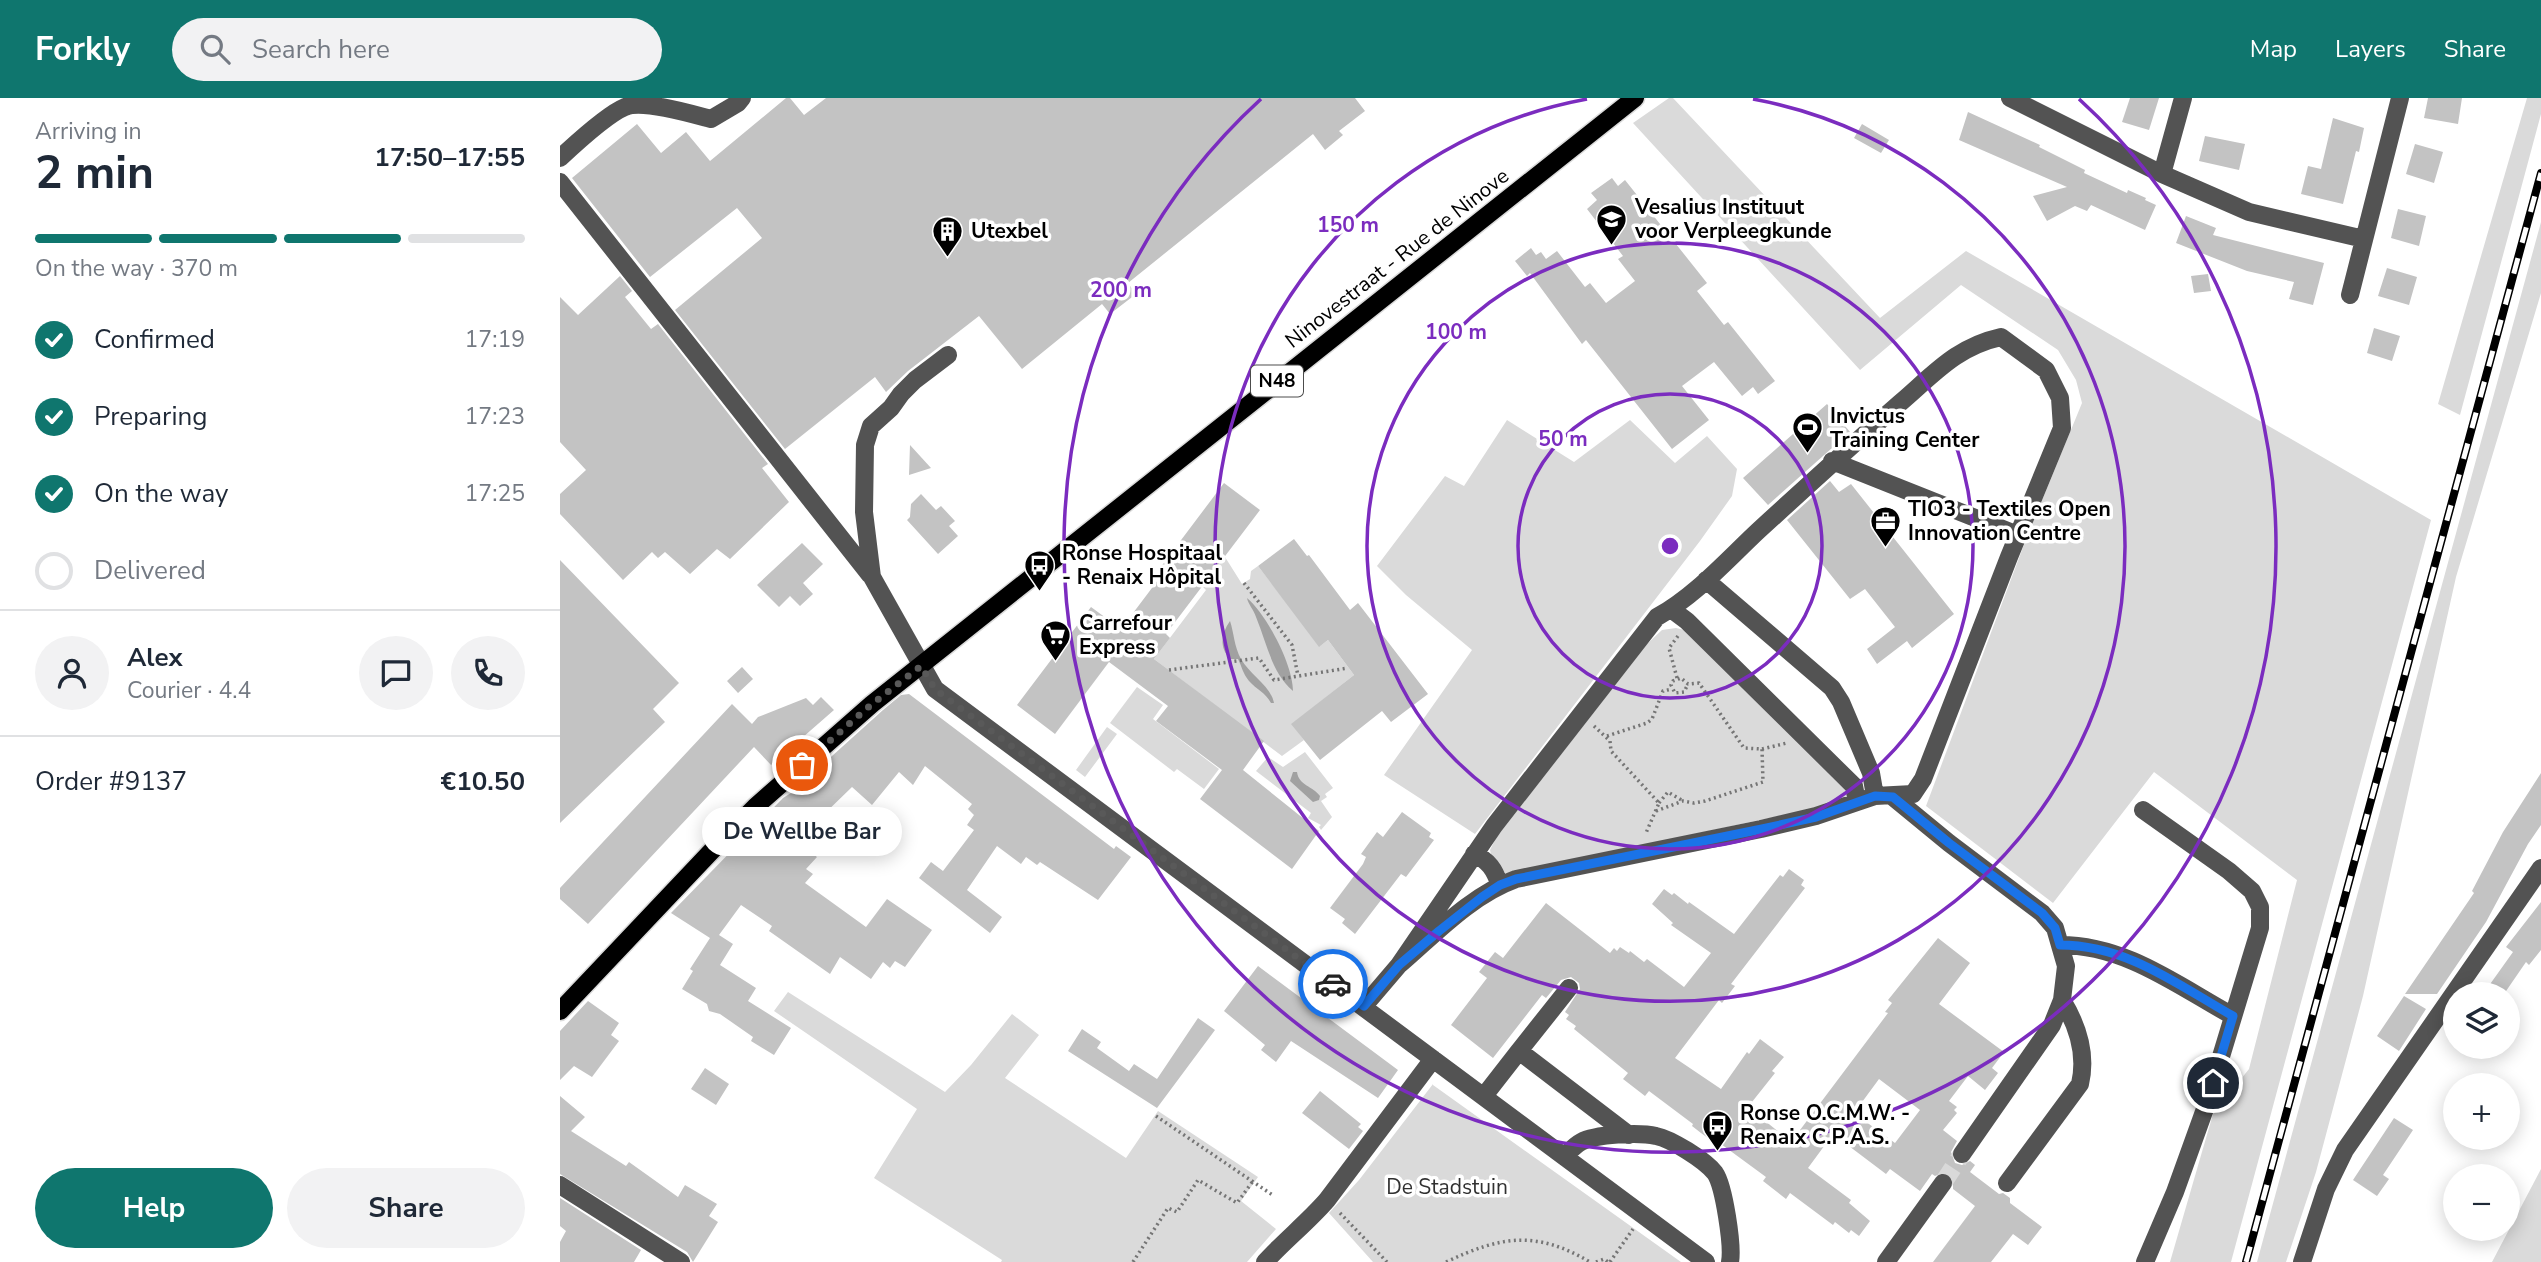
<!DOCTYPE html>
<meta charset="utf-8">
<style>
body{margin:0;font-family:"Nunito Sans",sans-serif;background:#f2f2f3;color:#1f2937;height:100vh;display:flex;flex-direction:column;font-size:26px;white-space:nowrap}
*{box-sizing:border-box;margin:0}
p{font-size:23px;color:#747a83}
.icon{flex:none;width:38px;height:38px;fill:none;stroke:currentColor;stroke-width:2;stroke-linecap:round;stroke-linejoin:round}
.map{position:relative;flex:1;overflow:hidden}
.drawer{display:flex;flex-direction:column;background:#fff;width:560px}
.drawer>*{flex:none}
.tools{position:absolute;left:1883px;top:884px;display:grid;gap:14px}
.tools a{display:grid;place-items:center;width:77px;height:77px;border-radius:50%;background:#fff;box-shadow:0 4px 18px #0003;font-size:35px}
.pin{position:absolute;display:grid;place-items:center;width:60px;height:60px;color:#fff;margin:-30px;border:4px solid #fff;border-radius:50%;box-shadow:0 2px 7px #0007}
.courier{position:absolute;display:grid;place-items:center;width:70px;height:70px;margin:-35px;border:5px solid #1a73e8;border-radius:50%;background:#fff;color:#222;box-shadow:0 2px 9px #0007}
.bubble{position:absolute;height:49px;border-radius:24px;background:#fff;box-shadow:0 4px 18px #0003;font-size:23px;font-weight:700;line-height:49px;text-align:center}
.head em{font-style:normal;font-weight:700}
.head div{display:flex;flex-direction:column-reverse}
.head{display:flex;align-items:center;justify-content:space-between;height:119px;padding:0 35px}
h1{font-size:46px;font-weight:700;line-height:52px}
.bar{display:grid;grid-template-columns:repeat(4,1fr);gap:10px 7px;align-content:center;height:84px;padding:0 35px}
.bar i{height:9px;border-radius:5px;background:#e0e1e3}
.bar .active{background:#0f766e}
.bar p{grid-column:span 4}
.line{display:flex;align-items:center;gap:18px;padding:0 35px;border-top:2px solid #e0e1e3}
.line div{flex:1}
.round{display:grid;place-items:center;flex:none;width:74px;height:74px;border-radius:37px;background:#f2f2f3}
ol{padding:0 35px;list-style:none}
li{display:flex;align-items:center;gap:21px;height:77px}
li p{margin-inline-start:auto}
li .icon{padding:7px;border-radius:50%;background:#0f766e;color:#fff;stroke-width:4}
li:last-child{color:#747a83}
li i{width:38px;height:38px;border:4px solid #e0e1e3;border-radius:50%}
.button{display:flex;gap:14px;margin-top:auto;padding:14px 35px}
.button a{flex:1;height:80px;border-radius:42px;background:#0f766e;color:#fff;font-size:28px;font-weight:700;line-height:80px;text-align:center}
.button a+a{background:#f2f2f3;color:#1f2937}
header{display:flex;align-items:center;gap:42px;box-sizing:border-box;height:98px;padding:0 35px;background:#0f766e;color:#fff}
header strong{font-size:33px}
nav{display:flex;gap:38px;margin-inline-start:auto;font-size:24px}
.search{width:490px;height:63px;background:#f2f2f3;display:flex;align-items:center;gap:18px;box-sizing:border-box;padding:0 24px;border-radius:38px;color:#747a83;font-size:26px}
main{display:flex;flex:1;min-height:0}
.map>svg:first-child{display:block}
.green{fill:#dadada}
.water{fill:#a1a1a1}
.building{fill:#c3c3c3;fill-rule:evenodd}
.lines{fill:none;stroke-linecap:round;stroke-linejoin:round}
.minor-tunnel{stroke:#d9d9d9;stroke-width:18;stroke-dasharray:18 9;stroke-linecap:butt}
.major-casing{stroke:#dbdbdb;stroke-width:21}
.path{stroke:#757575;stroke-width:3.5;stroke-dasharray:2 3.5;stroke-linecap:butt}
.minor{stroke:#535353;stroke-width:18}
.major{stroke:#000;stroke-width:18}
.rail-casing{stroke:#000;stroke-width:8}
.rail{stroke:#fff;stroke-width:5;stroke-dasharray:16;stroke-linecap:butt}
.done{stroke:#595959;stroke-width:7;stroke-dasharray:0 12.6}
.route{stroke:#1a73e8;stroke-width:9}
.ring{fill:none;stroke:#7b2cbf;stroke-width:3.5}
.labels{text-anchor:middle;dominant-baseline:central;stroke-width:7;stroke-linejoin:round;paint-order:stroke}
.shield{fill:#fff;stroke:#4c4c4c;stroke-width:2}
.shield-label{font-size:19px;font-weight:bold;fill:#000}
.poi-label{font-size:21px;font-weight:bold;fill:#000;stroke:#fff;text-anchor:start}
.street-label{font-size:21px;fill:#000;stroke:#fff}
.park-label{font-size:21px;fill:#313131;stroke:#fff}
.centre{fill:#7b2cbf;stroke:#fff;stroke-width:3.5}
.ring-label{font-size:21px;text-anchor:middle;font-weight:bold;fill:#7b2cbf;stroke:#fff;stroke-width:7;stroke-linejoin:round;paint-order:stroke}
</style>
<header>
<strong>Forkly</strong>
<div class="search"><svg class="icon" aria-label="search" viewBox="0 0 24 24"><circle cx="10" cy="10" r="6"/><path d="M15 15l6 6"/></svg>Search here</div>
<nav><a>Map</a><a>Layers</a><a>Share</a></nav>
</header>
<main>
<section class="drawer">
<div class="head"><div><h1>2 min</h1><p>Arriving in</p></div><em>17:50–17:55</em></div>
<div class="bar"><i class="active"></i><i class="active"></i><i class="active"></i><i></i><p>On the way · 370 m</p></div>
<ol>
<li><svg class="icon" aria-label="check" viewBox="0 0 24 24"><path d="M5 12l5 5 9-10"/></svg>Confirmed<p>17:19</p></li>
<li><svg class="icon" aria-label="check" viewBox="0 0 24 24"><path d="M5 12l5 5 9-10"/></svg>Preparing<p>17:23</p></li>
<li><svg class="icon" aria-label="check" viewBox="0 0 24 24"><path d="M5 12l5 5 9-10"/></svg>On the way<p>17:25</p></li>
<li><i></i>Delivered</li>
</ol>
<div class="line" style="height:126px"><a class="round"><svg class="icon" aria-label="person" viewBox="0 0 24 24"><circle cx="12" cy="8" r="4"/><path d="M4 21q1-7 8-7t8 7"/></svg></a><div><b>Alex</b><p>Courier · 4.4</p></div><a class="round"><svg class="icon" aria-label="chat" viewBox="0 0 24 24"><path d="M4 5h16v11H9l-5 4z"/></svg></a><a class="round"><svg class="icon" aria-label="phone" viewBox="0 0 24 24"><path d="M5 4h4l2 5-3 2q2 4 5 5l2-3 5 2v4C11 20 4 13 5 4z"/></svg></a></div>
<div class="line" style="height:91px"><div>Order #9137</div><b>€10.50</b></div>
<div class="button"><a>Help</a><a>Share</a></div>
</section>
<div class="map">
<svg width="1981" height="1164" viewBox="0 0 1981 1164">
<rect width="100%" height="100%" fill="#fff"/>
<path class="green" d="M1109,0H1113L1320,220L1406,153L1871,422L1671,1164H1610L1653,1016L1689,971L1737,782L1594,674L1493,805L1366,708L1465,444L1522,305L1516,282L1498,252L1401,187L1300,272L1073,25Z
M1967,0H1981V16L1900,317L1878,306Z
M1981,124V195L1896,479L1803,898L1756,1074L1726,1164H1697Z
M947,322L1014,364L1070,322L1115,365L1147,338L1177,371L1172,398L1140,443L915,736L824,677L912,552L846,497L817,468L885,378L904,388Z
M665,459L682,486L690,481L691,473L698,468L760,548L768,542L794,577L732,626L744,642L722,658L594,561L646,492L642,488Z
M1116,530L1129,533L1288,692V700L1280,705L946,776L932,761L930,752L936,740L1087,546L1102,532Z
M577,589L603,607L593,621L659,671L644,691L617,671L614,674L550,625Z
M547,629L557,636L525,679L516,672Z
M745,654L773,690L765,696L767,699L761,703L772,719L761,732L759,729L761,727L748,720L751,715L696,673L708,659L723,669Z
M228,894L385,994L411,967L452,916L479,937L445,980L566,1060L598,1013L698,1079L681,1103L716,1131L687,1164H441L442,1162L314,1080L357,1011L214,913Z
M873,986V987L1121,1164H813L769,1115L799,1082Z
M1981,1071V1164H1932Z"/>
<path class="water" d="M687,500C707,517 733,567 733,593C711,574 707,545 696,519C694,512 688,506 687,500Z
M670,523C674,535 674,548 681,561C690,577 711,588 714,605H711C705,594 697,592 689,583C683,576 682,569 678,561H670C659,549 661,536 670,523Z
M733,674H737C739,688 753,688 760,698L759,702L753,704L730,683Z"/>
<path class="building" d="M226,0H230L244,17L266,0H795L805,13L779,33L783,37L765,52L753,36L568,185L576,196L550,216L542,206L462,271L419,218L348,273L326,294L315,279L225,351L115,212L202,140L177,110L90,179L12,80L77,26L101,55L126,34L150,63Z
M1570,0H1599L1589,32L1562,24Z
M1868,0H1902L1898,26L1864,20Z
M1408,14L1480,47L1479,49L1525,72L1524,75L1567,95L1568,92L1586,100L1585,102L1596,107L1585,132L1531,107L1527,113L1515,108L1487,123L1473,98L1507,89L1399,42Z
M1773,20L1804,30L1799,54L1796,53L1783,106L1741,96L1748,68L1761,71Z
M1302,26L1329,42L1321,55L1294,40Z
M1645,38L1685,46L1679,72L1639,63Z
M1855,46L1883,54L1874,85L1846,76Z
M1052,80L1058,88L1065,82L1147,185L1137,193L1164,227L1168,224L1215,283L1198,296L1193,289L1182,298L1154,264L1122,288L1149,322L1112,351L1026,242L1022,246L970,175L967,178L955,163L971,150L976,157L981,154L986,161L997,153L1025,189L1030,185L1046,205L1075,183L1058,161L1063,158L1027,111L1037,102L1031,95Z
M1838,111L1866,118L1859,148L1831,140Z
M1626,118L1656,130L1653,137L1764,165L1753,207L1729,201L1734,184L1687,173L1616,145Z
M1827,170L1857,179L1849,207L1818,198Z
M1648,176L1651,193L1634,195L1631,178Z
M60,178L72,193L65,199L91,231L98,226L208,366L202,370L229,404L170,461L157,451L130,476L105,454L98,460L92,454L63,482L0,416V396L26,372L0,344V199L18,217Z
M1814,230L1840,238L1832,263L1807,255Z
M1267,306L1290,334L1208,407L1183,380Z
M350,347L371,370L349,377Z
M1270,383L1279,394L1291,386L1394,516L1352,550L1347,543L1317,566L1307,551L1335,529L1305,491L1290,501L1227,422Z
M664,385L700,412L606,536L610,540L594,561L704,643L683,672L759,733L732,771L640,701L662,672L596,623L608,608L549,564L495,636L457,607L531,509L561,531L601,478L597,474Z
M361,396L376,412L381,408L395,423L389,428L398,438L378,456L347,422L350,419L351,406Z
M734,441L747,458L749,457L790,512L798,505L868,596L831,624L822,613L760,662L731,626L794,577L768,542L759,549L698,468Z
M242,445L263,466L243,485L253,496L240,508L230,498L219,509L197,487Z
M0,462L119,585L93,611L105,624L0,725Z
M182,569L193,581L178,595L167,583Z
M349,596L554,751L556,748L571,759L538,802L480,764L477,767L466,759L461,766L437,748L407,792L442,819L430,835L359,780L371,764L383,773L414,732L407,727L414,717L408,711L412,706L365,668L353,687L339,674L312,707L292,689L257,723L263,728L246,750L257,759L246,771L253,776L245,785L306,829L327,801L372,832L345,869L335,863L330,870L323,864L311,881L280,859L270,876L209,833L212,828L181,807L159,837L173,846L160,867L196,890L188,903L231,930L214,957L191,943L193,939L160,916L149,913L147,906L122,891L133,873L130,871L150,840L111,815L223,700L231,695L323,612L341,597Z
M261,599L274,612L211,667L194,649L28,826L0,801V790L172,606L192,626L198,619L246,600L253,607Z
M1981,675V727L1968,746L1926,824L1877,896H1845L1914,795L1912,793L1943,734Z
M842,714L871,735L869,739L874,742L846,779L841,776L795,836L782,825L785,821L770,810L803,766L806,759L801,756L817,734L823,739Z
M1229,771L1244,782L1241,787L1245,790L1171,886L1175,888L1162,905L1159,902L1115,960L1161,991L1187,954L1189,956L1200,941L1224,959L1212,973L1215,975L1188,1009L1231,1044L1328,915L1325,914L1332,905L1328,902L1378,840L1410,865L1379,906L1444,954L1432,970L1438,975L1425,992L1408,978L1389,1003L1397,1009L1394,1012L1397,1015L1383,1032L1397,1043L1391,1054L1395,1065L1402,1067L1410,1063L1415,1067L1410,1074L1439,1096L1443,1095L1450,1100V1105L1482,1129L1468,1147L1453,1136L1431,1164H1373L1415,1108L1393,1091V1080L1385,1074L1375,1078L1372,1076L1360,1093L1330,1071L1326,1076L1273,1036L1248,1070L1291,1102L1289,1105L1310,1123L1299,1138L1291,1132L1289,1135L1275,1124L1273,1127L1230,1095L1226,1101L1203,1083L1206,1079L1161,1046L1159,1048L1141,1035L1132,1028L1133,1026L1089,993L1085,998L1063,981L1068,975L1014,931L1016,928L1006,921L1009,917L1005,914L1020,891L1019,885L1011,879L1001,882L986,900L982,897L933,960L891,927L927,880L919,874L935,854L943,860L986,805L1050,855L1054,850L1057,853L1060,849L1069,855L1070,853L1084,864L1087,861L1124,889L1151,855L1111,827L1113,825L1092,806L1104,791L1112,797L1114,795L1128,806L1129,804L1174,836L1220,777L1223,779ZM1319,981L1360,1012L1335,1045L1294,1015Z
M1981,804V852L1969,867L1966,864L1944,896H1923L1953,854L1946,849Z
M698,868L838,972L818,1000L731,943L716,964L701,952L705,947L664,913Z
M1844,898L1866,911L1839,953L1817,938Z
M28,903L59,925L51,937L59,943L32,979L14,968L0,982V933Z
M638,920L655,932L597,1010L508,953L522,931L541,944L537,950L569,973L574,966L597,981Z
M145,970L169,986L156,1007L131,991Z
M760,993L801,1026L798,1029L803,1033L789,1051L742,1015Z
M0,998L25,1019L11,1033L66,1068L69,1064L118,1099L125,1087L157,1106L149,1118L158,1124L133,1164L127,1154L0,1076Z
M1834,1020L1853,1032L1823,1077L1829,1081L1817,1098L1793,1082Z
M0,1100L81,1152L74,1164H0V1144L6,1133L0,1128Z"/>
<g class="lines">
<path class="minor-tunnel" d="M1383,1085L1402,1056"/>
<defs>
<path id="major" d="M0,913L162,742L195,709L312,606L1075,0"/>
</defs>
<use href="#major" class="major-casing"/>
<path class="path" d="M684,485L732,547L738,578
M609,572L699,560L714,582L788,570
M1117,580L1109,550L1118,538
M1034,628L1050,643L1051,653L1099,705L1086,735
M1047,638L1087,625L1092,621L1103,593L1112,591
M1202,651L1227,645
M1099,705L1108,694L1123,703
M1096,713L1123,703L1134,705L1145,703L1203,684L1202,651L1184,650L1139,585L1128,586L1121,580L1113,583L1111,587L1115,595L1124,594L1128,586
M596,1018L714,1098
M780,1115L827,1164
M573,1164L608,1110L617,1114L638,1082L677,1105L693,1083
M886,1164C941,1138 976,1132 1030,1164
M1036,1164L1044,1161L1048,1164
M1050,1164L1073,1131"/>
<path class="minor" d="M1450,0L1602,76L1689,114L1804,141
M0,60C15,46 48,16 65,9C82,1 132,16 151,21L178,5L182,0
M1602,76L1623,0
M0,84L310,477
M1790,197L1840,0
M388,257L355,282L341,296L331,310L311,328L305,347L304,414L312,479L375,591L1146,1164
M1272,363L1458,437
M1146,482L1272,590L1281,604L1311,675L1315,698
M1111,511L1127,523L1294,688L1297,704
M1333,699L1389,745L1482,815L1495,830L1506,868L1502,902L1492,927L1402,1056
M1583,712L1669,773L1692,793L1700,809V830L1646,1008L1615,1094L1585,1164
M914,756C929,763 934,771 940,787
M1500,847C1566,847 1618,888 1673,918
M804,908L839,867L934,728L1097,519C1135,498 1166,463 1198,433C1245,390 1292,347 1340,305C1374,276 1396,249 1441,239L1486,272L1500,300L1502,330L1449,459L1363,681L1353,696L1315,698L1256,718L1201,731L956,781C911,797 874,837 839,867
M959,953L1009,890
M924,998L959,953L1069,1037
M1005,1058C1010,1053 1015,1047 1021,1044C1035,1036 1080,1034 1096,1038C1111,1041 1145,1062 1155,1075C1164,1088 1173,1148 1170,1164
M1447,1085L1520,986C1527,956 1518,928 1502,902
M0,1087L121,1164
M705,1164C725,1142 748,1124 767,1102L873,961
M1326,1164L1383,1085
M1742,1164L1766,1091L1785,1052L1981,770"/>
<use href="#major" class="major"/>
<defs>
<path id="rail" d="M1686,1164L1981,75"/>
</defs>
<use href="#rail" class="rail-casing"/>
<use href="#rail" class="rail"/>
</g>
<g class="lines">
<path class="done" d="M242,667L312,606L361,568L375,591L388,601L773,886"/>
<path class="route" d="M773,886L804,908L839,867L879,833L922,799L940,787L956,781L1202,731L1256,719L1315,698L1333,699L1389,745L1482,815L1495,830L1500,847C1567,847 1618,887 1673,918L1653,985"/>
</g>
<g class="ring">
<circle cx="1110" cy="448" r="152"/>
<circle cx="1110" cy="448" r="303"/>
<path d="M1193 1A455 455 0 1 1 1027 1"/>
<path d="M1519 1A606 606 0 1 1 701 1"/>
</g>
<defs>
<symbol id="university-pin" viewBox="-11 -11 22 30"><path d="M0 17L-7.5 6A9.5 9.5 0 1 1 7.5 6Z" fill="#000" stroke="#fff"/><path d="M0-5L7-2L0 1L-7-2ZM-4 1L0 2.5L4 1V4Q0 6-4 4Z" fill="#fff"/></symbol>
<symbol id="building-pin" viewBox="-11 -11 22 30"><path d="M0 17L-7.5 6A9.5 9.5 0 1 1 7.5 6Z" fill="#000" stroke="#fff"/><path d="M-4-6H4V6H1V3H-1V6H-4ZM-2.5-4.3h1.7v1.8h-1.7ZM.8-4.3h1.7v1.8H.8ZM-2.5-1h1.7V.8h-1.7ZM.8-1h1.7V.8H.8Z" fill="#fff"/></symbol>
<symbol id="stadium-pin" viewBox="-11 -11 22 30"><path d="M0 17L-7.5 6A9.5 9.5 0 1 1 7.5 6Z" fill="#000" stroke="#fff"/><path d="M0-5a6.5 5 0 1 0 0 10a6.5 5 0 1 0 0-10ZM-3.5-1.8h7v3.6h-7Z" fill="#fff"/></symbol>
<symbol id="office-pin" viewBox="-11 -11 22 30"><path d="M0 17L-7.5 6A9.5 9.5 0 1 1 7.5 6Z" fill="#000" stroke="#fff"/><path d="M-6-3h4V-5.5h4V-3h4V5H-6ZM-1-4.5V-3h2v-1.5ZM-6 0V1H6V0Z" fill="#fff"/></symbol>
<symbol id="bus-pin" viewBox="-11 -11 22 30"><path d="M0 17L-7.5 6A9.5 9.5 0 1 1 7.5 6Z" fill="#000" stroke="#fff"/><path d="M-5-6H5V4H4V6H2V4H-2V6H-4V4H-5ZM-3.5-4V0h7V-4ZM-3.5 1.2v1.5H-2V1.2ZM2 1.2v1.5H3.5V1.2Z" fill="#fff"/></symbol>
<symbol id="supermarket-pin" viewBox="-11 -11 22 30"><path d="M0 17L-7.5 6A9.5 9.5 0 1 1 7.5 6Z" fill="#000" stroke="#fff"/><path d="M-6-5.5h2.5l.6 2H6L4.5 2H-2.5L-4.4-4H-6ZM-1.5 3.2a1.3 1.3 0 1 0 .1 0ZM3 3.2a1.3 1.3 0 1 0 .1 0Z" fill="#fff"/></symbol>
</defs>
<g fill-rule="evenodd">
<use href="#university-pin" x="1034" y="104" width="35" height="47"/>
<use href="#building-pin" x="370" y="116" width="35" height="47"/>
<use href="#stadium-pin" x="1230" y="312" width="35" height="47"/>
<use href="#office-pin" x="1308" y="406" width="35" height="47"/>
<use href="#bus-pin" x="462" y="450" width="35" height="47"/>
<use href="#supermarket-pin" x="478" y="520" width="35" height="47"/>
<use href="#bus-pin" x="1140" y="1010" width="35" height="47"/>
</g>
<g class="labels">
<rect class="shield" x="691" y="267.5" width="52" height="31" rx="5"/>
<g class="shield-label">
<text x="717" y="283">N48</text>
</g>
<g class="poi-label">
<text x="1075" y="109">Vesalius Instituut<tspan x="1075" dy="24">voor Verpleegkunde</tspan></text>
<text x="411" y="133">Utexbel</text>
<text x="1270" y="318">Invictus<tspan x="1270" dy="24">Training Center</tspan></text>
<text x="1348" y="411">TIO3 - Textiles Open<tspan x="1348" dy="24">Innovation Centre</tspan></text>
<text x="502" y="455">Ronse Hospitaal<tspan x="502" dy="24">- Renaix Hôpital</tspan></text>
<text x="519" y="525">Carrefour<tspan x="519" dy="24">Express</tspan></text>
<text x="1180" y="1015">Ronse O.C.M.W. -<tspan x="1180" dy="24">Renaix C.P.A.S.</tspan></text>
</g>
<g class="street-label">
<text transform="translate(837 160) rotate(-38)">Ninovestraat - Rue de Ninove</text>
</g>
<g class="park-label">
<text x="887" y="1089">De Stadstuin</text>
</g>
</g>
<circle cx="1110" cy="448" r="10" class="centre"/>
<g class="ring-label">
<text x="788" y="134">150 m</text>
<text x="561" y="199">200 m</text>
<text x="896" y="241">100 m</text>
<text x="1003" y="348">50 m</text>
</g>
</svg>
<div class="tools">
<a><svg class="icon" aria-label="layers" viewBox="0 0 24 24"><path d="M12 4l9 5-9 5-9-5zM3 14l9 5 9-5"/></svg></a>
<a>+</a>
<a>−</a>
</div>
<div class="pin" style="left:242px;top:667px;background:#ea580c"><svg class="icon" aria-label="bag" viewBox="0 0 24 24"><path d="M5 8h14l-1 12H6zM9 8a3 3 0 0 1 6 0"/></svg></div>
<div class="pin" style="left:1653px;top:985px;background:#1f2937"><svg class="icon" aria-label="home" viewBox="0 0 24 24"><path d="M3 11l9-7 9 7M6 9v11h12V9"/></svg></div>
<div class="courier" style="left:773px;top:886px"><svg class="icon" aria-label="car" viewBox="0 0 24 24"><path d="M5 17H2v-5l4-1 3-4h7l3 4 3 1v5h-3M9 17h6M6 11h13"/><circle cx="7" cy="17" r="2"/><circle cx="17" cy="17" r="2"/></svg></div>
<div class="bubble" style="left:142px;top:709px;width:200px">De Wellbe Bar</div>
</div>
</main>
